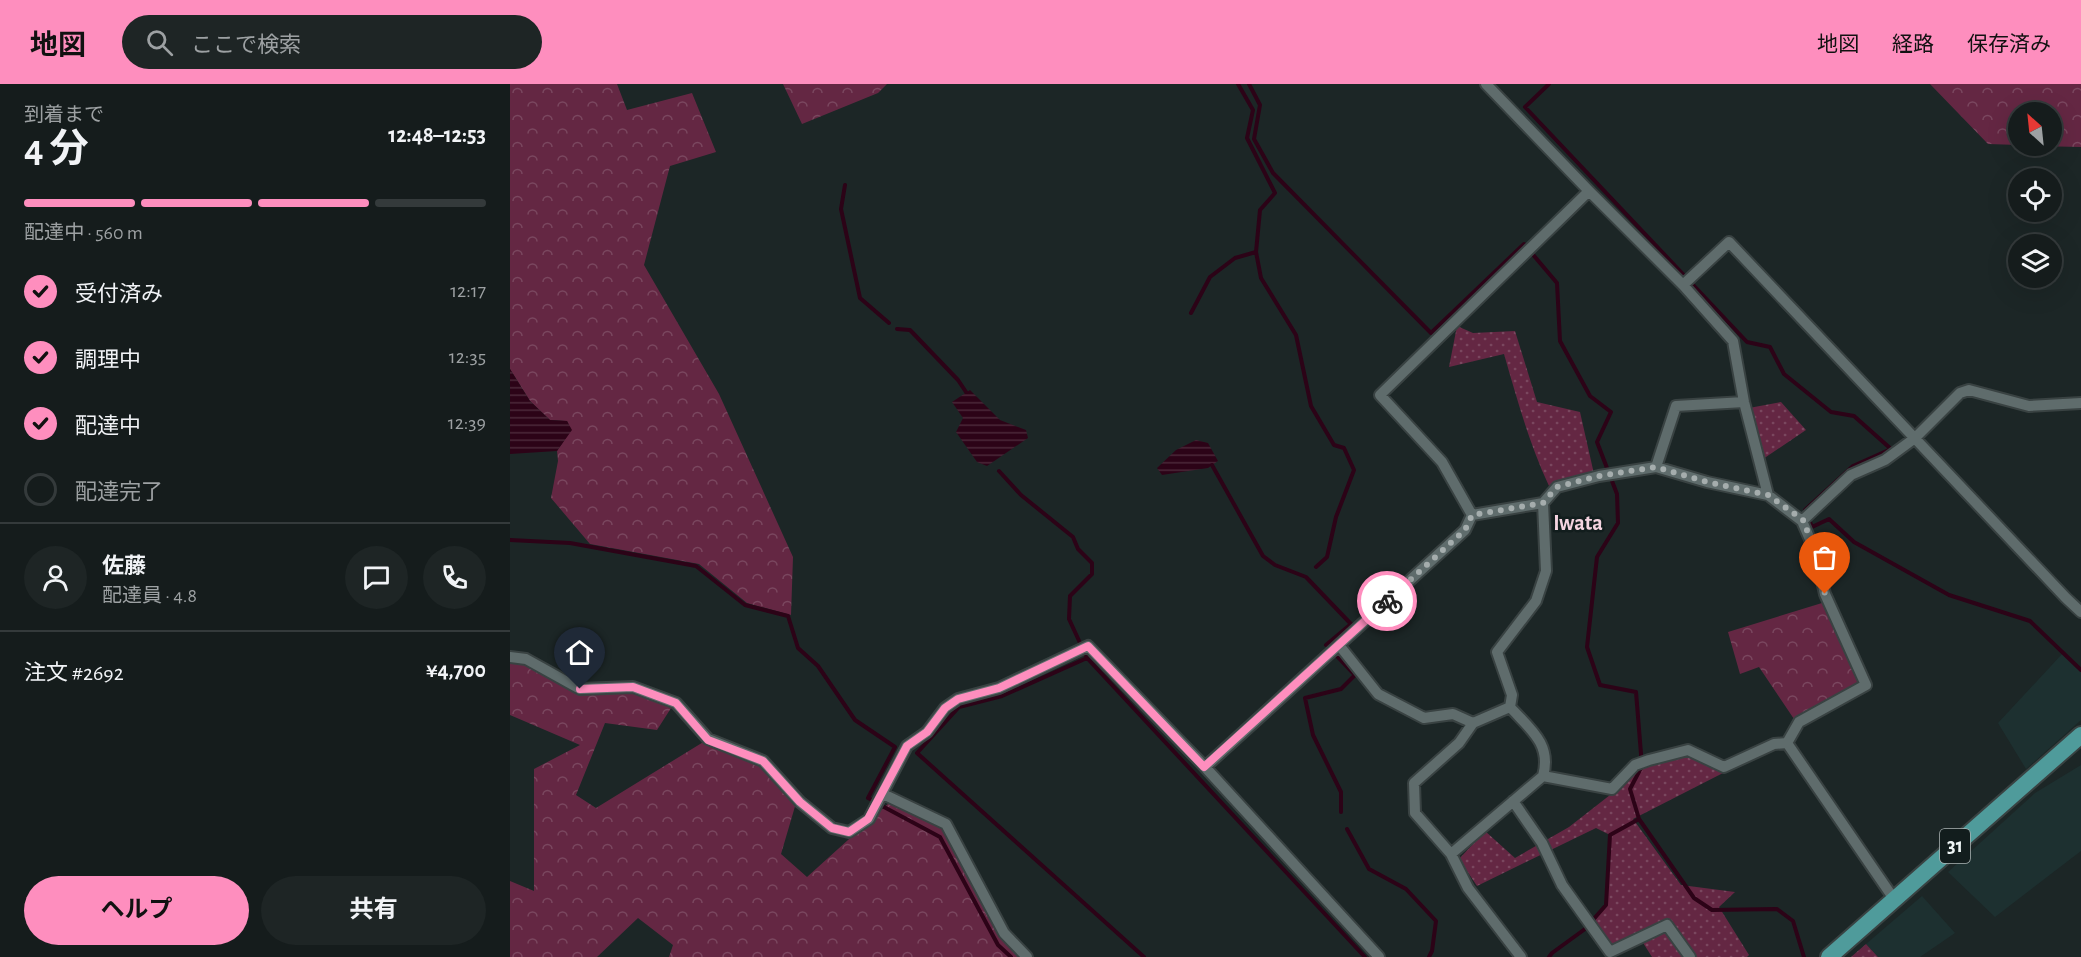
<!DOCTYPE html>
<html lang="ja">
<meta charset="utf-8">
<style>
body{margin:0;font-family:"Alegreya Sans","Noto Sans JP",sans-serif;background:#1e2525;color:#f1f3f6;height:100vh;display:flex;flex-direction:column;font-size:22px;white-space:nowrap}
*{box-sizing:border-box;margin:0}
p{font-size:20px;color:#9da1a3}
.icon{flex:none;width:33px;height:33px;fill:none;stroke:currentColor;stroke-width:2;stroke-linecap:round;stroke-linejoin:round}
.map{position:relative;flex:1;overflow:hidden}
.drawer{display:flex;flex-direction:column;background:#151c1c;width:510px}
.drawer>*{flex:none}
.needle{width:39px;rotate:333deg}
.fabs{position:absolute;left:1498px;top:18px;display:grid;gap:12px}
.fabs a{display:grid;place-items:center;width:54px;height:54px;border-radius:50%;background:#151c1c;box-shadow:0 6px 24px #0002,0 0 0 2px #343a3b;font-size:30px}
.pin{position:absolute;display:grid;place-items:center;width:51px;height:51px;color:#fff;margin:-62px -26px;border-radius:50% 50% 50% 0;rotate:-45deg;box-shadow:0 0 6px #0007}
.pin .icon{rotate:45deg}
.courier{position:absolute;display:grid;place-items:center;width:60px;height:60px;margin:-30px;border:4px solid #fe8ebe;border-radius:50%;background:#fff;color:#222;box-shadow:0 2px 8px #0007}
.summary em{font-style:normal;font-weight:700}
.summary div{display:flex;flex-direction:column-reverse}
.summary{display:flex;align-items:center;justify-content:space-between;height:102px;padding:0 24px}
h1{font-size:39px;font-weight:700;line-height:45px}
.bar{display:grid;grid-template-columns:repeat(4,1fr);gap:9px 6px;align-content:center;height:72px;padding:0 24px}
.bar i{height:8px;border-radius:4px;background:#343a3b}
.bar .selected{background:#fe8ebe}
.bar p{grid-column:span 4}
.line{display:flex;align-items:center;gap:15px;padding:0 24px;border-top:2px solid #343a3b}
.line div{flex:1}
.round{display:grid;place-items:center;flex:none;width:63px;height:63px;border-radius:32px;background:#1e2525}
ol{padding:0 24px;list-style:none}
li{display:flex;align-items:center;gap:18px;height:66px}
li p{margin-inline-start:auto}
li .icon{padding:6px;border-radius:50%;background:#fe8ebe;color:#111;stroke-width:4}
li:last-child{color:#9da1a3}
li i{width:33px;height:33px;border:3px solid #343a3b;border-radius:50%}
.button{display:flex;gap:12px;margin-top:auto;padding:12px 24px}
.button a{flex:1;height:69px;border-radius:36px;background:#fe8ebe;color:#111;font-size:24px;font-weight:700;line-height:69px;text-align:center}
.button a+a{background:#1e2525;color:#f1f3f6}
header{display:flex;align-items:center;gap:36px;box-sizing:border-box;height:84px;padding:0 30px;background:#fe8ebe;color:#111}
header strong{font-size:28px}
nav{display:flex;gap:33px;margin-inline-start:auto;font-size:21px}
.search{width:420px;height:54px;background:#1e2525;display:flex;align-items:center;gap:15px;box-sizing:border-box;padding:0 21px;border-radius:33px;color:#9da1a3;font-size:22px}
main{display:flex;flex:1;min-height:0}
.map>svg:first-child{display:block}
.built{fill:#1d3030}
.forest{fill:url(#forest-crowns)}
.garden{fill:url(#garden-dots)}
.water{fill:url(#water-rules)}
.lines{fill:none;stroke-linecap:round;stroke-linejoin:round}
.stream{stroke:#2c0317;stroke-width:4}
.street-casing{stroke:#394242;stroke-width:14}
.primary-casing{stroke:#394242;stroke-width:20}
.street{stroke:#5f6c6c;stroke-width:10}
.primary{stroke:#4f9b9b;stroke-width:16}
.done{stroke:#a5adad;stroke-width:6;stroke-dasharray:0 10.8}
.route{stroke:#fe8ebe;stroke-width:8}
.labels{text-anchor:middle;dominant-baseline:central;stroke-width:5;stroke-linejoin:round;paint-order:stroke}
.shield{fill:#121d1d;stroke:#adb5b5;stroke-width:1.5}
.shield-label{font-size:20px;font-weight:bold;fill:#eff6f6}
.neighbourhood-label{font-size:22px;font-weight:bold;fill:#f5d4e0;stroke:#121d1d}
</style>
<header>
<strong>地図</strong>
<div class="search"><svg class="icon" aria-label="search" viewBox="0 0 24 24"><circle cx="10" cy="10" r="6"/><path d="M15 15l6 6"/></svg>ここで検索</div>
<nav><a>地図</a><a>経路</a><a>保存済み</a></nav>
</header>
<main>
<section class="drawer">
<div class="summary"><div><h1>4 分</h1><p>到着まで</p></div><em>12:48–12:53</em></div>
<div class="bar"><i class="selected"></i><i class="selected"></i><i class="selected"></i><i></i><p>配達中 · 560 m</p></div>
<ol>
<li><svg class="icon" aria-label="check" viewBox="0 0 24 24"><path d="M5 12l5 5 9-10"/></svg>受付済み<p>12:17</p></li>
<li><svg class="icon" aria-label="check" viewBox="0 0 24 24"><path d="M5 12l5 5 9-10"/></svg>調理中<p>12:35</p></li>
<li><svg class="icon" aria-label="check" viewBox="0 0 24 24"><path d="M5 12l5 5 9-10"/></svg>配達中<p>12:39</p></li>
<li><i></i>配達完了</li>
</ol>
<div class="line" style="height:108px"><a class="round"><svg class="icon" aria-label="person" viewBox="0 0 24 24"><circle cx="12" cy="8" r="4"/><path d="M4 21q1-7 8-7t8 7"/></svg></a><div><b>佐藤</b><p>配達員 · 4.8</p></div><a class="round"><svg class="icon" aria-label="chat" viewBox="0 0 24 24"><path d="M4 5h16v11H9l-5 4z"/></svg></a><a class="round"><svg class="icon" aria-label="phone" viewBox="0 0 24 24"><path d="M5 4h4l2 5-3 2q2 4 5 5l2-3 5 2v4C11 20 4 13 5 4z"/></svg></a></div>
<div class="line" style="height:78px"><div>注文 #2692</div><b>¥4,700</b></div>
<div class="button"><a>ヘルプ</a><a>共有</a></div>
</section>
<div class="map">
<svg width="1571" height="873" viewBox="0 0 1571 873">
<defs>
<pattern id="forest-crowns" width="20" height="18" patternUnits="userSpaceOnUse" patternTransform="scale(1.5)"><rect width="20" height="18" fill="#642743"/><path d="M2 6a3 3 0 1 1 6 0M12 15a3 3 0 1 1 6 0" fill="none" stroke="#7a475f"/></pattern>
<pattern id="garden-dots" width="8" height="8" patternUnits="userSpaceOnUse" patternTransform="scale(1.5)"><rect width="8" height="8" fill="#642743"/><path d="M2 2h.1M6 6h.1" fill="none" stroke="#7a475f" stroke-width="1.8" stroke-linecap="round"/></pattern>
<pattern id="water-rules" width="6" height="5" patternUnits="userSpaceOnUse" patternTransform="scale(1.5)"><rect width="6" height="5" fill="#2c0317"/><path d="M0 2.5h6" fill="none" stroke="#4b2839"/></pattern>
</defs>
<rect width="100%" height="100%" fill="#1c2626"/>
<path class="built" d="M1553,569L1571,586V636L1516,685L1488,639Z
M1571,681V767L1485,833L1438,788L1525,709Z
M1412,812L1445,849L1410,873H1368L1356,860Z"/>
<path class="forest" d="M0,0H107L117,26L182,9L206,68L160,82L134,181L209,310L283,473L281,531L237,519L189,480L80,460L41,414L48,377L47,367L61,346L57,337L40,336L20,317L0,285Z
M273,0H377L368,9L292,40Z
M1420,0H1571V63L1526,62H1542V28H1509V61L1478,60Z
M1312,519L1350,599L1284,635L1249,583L1230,590L1218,548Z
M0,576L15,579L67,606L120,605L163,621L147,646L95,639L66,711L86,724L195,657L250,679L286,719L271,770L297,793L379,719L433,742L512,873H159L163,861L128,834L87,873H0V797L24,807V685L70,661L0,631Z"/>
<path class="garden" d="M947,242L963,249L1005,247L1027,318L1070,328L1084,390L1039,402C1019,359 1007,315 994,270L939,283Z
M1271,318L1296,346L1253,375L1239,324Z
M1178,672L1213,689L1123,735L1171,801L1225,808L1209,823L1239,871L1237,873H1142L1130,854L1100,868L1081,842L1096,821L1100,751L1086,744L967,802L949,775L975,747L1005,774L1059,743L1100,711L1125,685Z
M1356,860L1368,873H1341Z"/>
<path class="water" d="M0,285L20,317L40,336L57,337L62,346L47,367L0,370Z
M460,306L490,336L516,346L518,354L477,382L467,378L446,348L453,334L442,318Z
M686,356L698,359L708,377L698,384L652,391L647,384L666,366Z"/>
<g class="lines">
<path class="stream" d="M728,0L743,26L737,54L765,109L750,126L746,168L751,194L786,251L801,322L824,361L834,364L844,386L826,433L817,473L806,483
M739,0L750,21L744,55L763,89L921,249L1014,160L1047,199L1050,257L1080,312L1101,328L1087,358L1107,410L1108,439L1087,473L1077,563L1090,601L1126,608L1132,682L1120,705L1129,735L1184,814L1202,826L1267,825L1283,837L1294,873
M1039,0L1015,23L1237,258L1260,263L1274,290L1321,328L1344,332L1381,365L1343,382L1295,426L1302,443L1319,435L1344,458L1439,511L1520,537L1571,586
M335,101L331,125L350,214L379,239
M681,229L700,193L725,174L746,168
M387,245L400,246L448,296L456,308
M702,381L753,472L765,481L796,493L841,540L816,561
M489,387L511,411L563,453L568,465L582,479V490L560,512L559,535L577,574L855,873
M0,456L60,459L186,482L235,521L278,532L288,564L308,582L345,636L385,663L358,714L364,717
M826,571L845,591L831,605L795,614L803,651L831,708V728
M577,574L492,612L449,623L407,669L634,873
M374,723L430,753L488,861L501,873
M837,745L859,785L896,805L926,837L922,867L919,873
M1039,873L1042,869L1075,845L1096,821L1100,751L1129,735"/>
<defs>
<path id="street" d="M976,0L1079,107L1173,201L1223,257L1234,318L1258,411
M1173,201L1219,158L1556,514L1571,528
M1146,383L1166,322L1234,318
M962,431L1033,419L1047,403L1089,392L1146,383L1197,398L1258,411L1292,437L1305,467L1315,510L1356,601L1289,638L1277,659L1384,815
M1292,437L1341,391L1375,376L1405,354L1450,309L1459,306L1519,322L1571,319
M829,561L868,610L914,634L943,630L963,639
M0,573L16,575L70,605L123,603L166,619L198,655L253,677L290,718L322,744L339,748L359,735L397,662L417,648L435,624L448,615L489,604L578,562L695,683L869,873
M695,683L955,446L962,431L932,378L870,311L1079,107
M1033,692L1102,705L1125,681L1139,676L1178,666L1214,683L1264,660L1277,659
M373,710L436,740L494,849L517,873
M1003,717L1032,759L1052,801L1100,868L1157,841L1180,873
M941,770L905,729L904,699L949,659L963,639L1000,623
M1011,873L958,804L941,770L1033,692C1042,660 1020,645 1000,623L1002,611L987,568L1026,517L1036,487L1033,419"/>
<path id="primary" d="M1319,873L1571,651"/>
</defs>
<use href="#street" class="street-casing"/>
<use href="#primary" class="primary-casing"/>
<use href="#street" class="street"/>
<use href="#primary" class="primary"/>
</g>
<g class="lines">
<path class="done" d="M877,517L955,446L962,431L1033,419L1047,403L1089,392L1146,383L1197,398L1258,411L1293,436L1305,467L1315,510"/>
<path class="route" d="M70,605L123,603L166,619L198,656L253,677L290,718L322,744L339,748L358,735L397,662L417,648L435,624L448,615L489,604L578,562L694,683L877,517"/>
</g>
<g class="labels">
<rect class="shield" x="1430" y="745" width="30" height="34" rx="4.5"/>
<g class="shield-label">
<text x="1445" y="762">31</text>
</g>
<g class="neighbourhood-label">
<text x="1068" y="439">Iwata</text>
</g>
</g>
</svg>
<div class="fabs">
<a><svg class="needle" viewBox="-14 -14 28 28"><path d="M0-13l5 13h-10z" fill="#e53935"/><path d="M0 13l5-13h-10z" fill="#9da1a3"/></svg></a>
<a><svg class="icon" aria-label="locate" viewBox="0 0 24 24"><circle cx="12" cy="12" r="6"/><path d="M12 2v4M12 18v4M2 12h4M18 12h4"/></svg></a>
<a><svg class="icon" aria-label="layers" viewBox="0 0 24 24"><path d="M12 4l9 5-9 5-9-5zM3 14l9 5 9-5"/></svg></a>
</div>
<div class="pin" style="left:1315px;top:510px;background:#ea580c"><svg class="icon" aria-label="bag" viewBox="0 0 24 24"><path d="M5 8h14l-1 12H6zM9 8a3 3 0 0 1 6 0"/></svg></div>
<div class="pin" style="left:70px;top:605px;background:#1f2937"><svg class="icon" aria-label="home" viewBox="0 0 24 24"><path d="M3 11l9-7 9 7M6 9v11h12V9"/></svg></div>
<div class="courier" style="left:877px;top:517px"><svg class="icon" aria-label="bike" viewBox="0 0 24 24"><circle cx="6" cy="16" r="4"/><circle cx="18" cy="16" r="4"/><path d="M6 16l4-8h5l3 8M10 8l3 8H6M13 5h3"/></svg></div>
</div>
</main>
